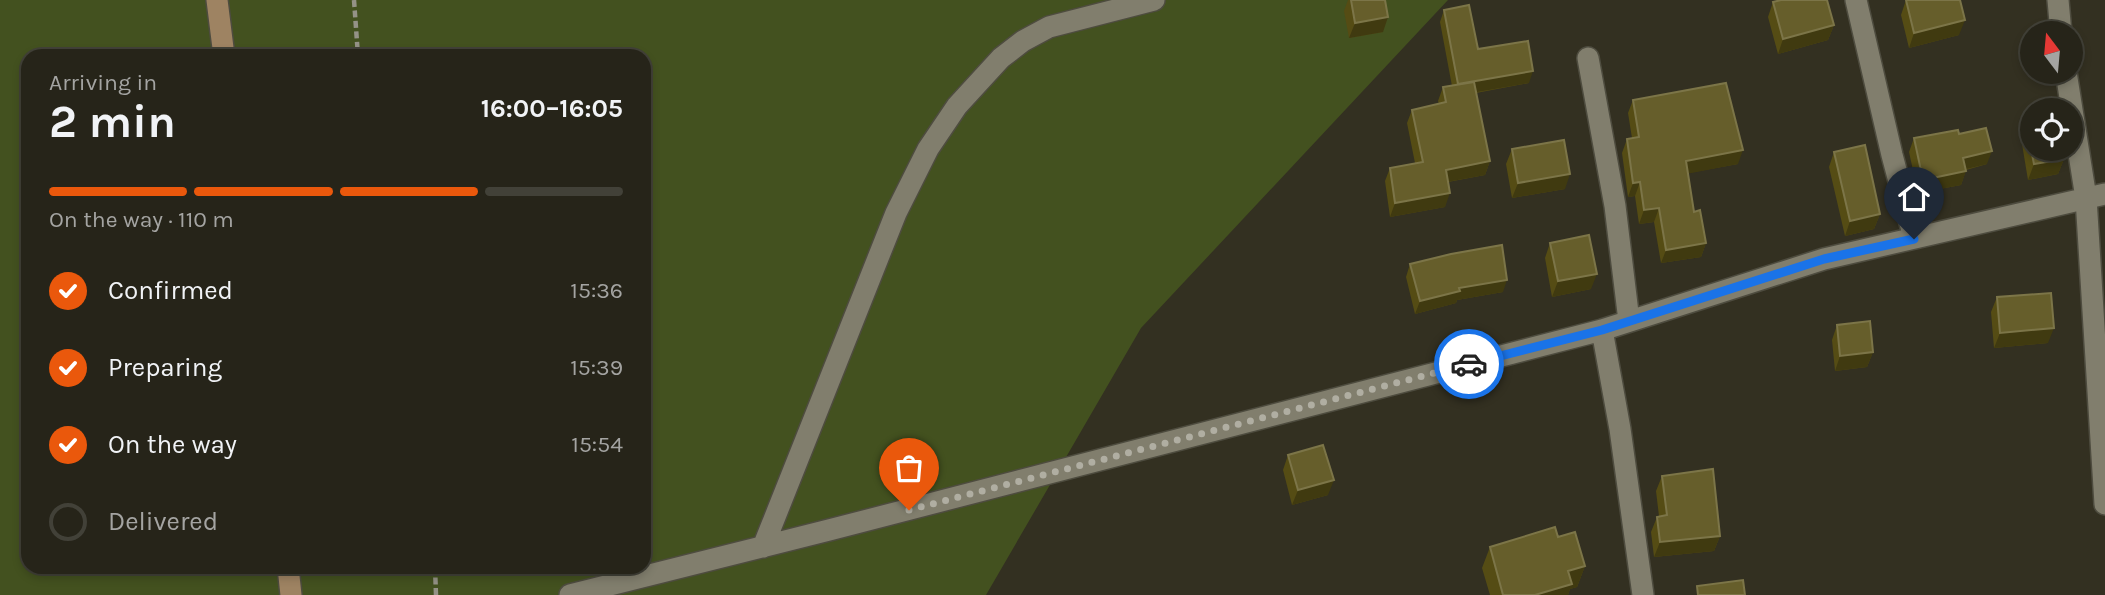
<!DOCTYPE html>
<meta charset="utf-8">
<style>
body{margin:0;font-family:Karla,sans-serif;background:#2e2c22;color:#f1f3f6;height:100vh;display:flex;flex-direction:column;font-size:26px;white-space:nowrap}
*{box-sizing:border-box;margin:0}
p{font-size:23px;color:#a4a4a2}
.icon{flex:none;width:38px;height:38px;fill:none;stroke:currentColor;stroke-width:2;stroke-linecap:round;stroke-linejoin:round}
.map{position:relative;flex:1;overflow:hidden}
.sheet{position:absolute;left:21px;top:49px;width:630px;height:525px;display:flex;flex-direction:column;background:#262419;border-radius:21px;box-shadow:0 4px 10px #0003,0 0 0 2px #424138}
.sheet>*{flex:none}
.needle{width:46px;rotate:344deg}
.fabs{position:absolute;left:2020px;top:21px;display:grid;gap:14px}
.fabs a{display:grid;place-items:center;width:63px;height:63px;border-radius:50%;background:#262419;box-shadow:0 4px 10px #0003,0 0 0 2px #424138;font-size:35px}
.pin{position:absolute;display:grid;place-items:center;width:60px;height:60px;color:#fff;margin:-72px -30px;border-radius:50% 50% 50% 0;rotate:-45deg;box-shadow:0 0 7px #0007}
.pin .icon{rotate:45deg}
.courier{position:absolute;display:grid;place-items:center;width:70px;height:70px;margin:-35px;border:5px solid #1a73e8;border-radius:50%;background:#fff;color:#222;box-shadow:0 2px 9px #0007}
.headline em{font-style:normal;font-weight:700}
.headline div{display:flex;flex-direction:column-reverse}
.headline{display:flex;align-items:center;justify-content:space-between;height:119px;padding:0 28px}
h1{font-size:46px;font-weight:700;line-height:52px}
.bar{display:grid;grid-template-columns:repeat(4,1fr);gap:10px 7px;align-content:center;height:84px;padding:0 28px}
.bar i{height:9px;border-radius:5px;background:#424138}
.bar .selected{background:#ea580c}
.bar p{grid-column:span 4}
ol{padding:0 28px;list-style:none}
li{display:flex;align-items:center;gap:21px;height:77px}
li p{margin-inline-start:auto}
li .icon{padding:7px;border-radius:50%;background:#ea580c;color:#fff;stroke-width:4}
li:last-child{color:#a4a4a2}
li i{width:38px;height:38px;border:4px solid #424138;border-radius:50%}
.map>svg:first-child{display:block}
.green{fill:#43511f;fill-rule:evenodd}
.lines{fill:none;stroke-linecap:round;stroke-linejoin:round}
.street-casing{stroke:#4e4c3f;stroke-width:24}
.secondary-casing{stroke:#4e4c3f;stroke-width:24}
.path{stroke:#949286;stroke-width:4.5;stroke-dasharray:7 3.5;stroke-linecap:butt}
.street{stroke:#817e6d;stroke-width:21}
.secondary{stroke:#9e8362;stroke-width:21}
.wall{fill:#554c14}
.shaded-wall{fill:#403a10}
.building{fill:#665e2b;stroke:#7c7548;stroke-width:2}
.done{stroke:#b0aea2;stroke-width:7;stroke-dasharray:0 12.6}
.route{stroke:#1a73e8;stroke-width:9}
</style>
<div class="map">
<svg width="2105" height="595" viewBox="0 0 2105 595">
<rect width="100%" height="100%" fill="#333021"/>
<path class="green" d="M0,0H1448L1141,328L986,595H0ZM28,56H644V567H28Z"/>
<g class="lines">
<defs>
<path id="street" d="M1856,0L1892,155L1914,238
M2058,0L2061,33
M1588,58L1615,206L1629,321
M2066,72L2086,198L2105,504
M1602,330L1620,429L1643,595
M763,547L896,213L928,149L957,106L1001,58L1023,41L1049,27L1154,0
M570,595L829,530L1602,330L1824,259L2105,194"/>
<path id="secondary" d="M217,0L224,56
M288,567L291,595"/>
</defs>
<use href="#street" class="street-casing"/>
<use href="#secondary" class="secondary-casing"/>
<path class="path" d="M354,0L358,56
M435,567L436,595"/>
<use href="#street" class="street"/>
<use href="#secondary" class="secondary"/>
</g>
<path class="wall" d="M1348,0H1385L1383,32L1349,38L1344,11Z
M1906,0L1959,35L1909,48L1901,15Z
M1773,2L1834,25L1828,40L1778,54L1768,17Z
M1444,10L1478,49L1529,83L1476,93L1490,161L1485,175L1448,182L1445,207L1390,217L1385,181L1390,168L1415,163L1407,123L1412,110L1439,104L1438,101L1443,87L1452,86L1440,22Z
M1633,100L1738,164L1688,173L1694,212L1706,243L1701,257L1661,263L1654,222L1639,224L1635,196L1628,197L1622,153L1627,139L1632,138L1628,113Z
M2027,129L2064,159L2058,174L2028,180L2022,144Z
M1959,134L1987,164L1966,170L1961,185L1918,193L1909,152L1914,138Z
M1512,149L1565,189L1512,198L1506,164Z
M1834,152L1880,214L1874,229L1845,236L1829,167Z
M1550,243L1591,289L1552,297L1545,258Z
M1410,264L1503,292L1457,300L1456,303L1415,314L1406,277Z
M1997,297L2048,343L1994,348L1991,312Z
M1837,325L1873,352L1867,367L1835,371L1832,340Z
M1288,455L1328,495L1292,505L1283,470Z
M1662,476L1720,536L1714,551L1654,557L1651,532L1657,517L1659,516L1656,491Z
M1558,537L1585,566L1577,587L1570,589L1568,595H1490L1482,568L1490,547Z"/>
<path class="shaded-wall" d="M1388,17L1383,32L1349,38L1355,23Z
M1965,20L1959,35L1909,48L1914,33Z
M1834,25L1828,40L1778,54L1783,39Z
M1533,71L1529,83L1454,96L1458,84Z
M1743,150L1738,164L1681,175L1686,161Z
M1992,151L1987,164L1958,171L1963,158Z
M2064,159L2058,174L2028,180L2034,164Z
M1490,161L1485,175L1441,183L1446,170Z
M1966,171L1961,185L1918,193L1923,180Z
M1570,174L1565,189L1512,198L1518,183Z
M1640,182L1635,196L1628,197L1633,183Z
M1450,193L1445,207L1390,217L1395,203Z
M1659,208L1654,222L1639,224L1644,210Z
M1880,214L1874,229L1845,236L1850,221Z
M1706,243L1701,257L1661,263L1666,250Z
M1597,274L1591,289L1552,297L1558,281Z
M1507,280L1503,292L1457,300L1456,303L1415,314L1420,301L1459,288Z
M2054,328L2048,343L1994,348L2000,333Z
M1873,352L1867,367L1835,371L1840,356Z
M1334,480L1328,495L1292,505L1298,490Z
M1720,536L1714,551L1654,557L1660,542Z
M1585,566L1577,587L1570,589L1568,595H1535L1568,571Z"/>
<path class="building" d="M1351,0H1385L1388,17L1355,23Z
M1781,0H1827L1834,25L1783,39L1773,2Z
M1906,0H1960L1965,20L1914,33Z
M1469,5L1478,49L1528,41L1533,71L1458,84L1444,10Z
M1474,82L1490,161L1446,170L1450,193L1395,203L1390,168L1423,162L1412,110L1446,102L1443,87Z
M1726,83L1743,150L1686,161L1694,212L1700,210L1706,243L1666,250L1659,208L1644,210L1640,182L1633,183L1627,139L1639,137L1633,100Z
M1986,128L1992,151L1963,158L1966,171L1923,180L1914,138L1958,130L1959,134Z
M2032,128V149H2062L2064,159L2034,164L2027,129Z
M1564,140L1570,174L1518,183L1512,149Z
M1865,145L1880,214L1850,221L1834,152Z
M1589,235L1597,274L1558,281L1550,243Z
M1502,245L1507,280L1459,288L1460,291L1420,301L1410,264L1451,254Z
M2051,293L2054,328L2000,333L1997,297Z
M1870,321L1873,352L1840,356L1837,325Z
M1323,445L1334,480L1298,490L1288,455Z
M1713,469L1720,536L1660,542L1657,517L1667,515L1662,476Z
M1555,527L1558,537L1575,532L1585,566L1568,571L1572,584L1535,595H1503L1490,547Z
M1743,580L1745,595H1698L1697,586Z"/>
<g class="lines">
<path class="done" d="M909,510L1469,364"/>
<path class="route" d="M1469,364L1602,330L1824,259L1914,239"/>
</g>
</svg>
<div class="fabs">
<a><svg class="needle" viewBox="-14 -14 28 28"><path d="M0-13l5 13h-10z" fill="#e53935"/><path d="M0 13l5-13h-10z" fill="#a4a4a2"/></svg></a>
<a><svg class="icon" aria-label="locate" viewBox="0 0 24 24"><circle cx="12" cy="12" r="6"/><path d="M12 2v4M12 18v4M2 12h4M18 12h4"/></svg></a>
</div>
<div class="pin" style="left:909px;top:510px;background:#ea580c"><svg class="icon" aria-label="bag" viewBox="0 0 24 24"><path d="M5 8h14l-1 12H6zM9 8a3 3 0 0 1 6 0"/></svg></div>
<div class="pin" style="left:1914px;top:239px;background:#1f2937"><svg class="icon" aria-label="home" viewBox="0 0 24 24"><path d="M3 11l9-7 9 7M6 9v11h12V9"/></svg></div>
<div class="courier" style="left:1469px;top:364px"><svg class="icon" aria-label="car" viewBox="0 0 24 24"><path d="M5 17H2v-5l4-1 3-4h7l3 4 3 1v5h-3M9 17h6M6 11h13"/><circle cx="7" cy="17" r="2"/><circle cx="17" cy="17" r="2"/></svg></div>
<section class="sheet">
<div class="headline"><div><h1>2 min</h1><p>Arriving in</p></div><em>16:00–16:05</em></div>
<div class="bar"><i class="selected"></i><i class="selected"></i><i class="selected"></i><i></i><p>On the way · 110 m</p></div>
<ol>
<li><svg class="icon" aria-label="check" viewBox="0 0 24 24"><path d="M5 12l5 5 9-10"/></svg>Confirmed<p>15:36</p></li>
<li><svg class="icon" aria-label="check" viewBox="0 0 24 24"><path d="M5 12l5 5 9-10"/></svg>Preparing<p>15:39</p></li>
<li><svg class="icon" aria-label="check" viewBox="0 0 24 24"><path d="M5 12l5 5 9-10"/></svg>On the way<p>15:54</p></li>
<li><i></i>Delivered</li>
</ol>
</section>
</div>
